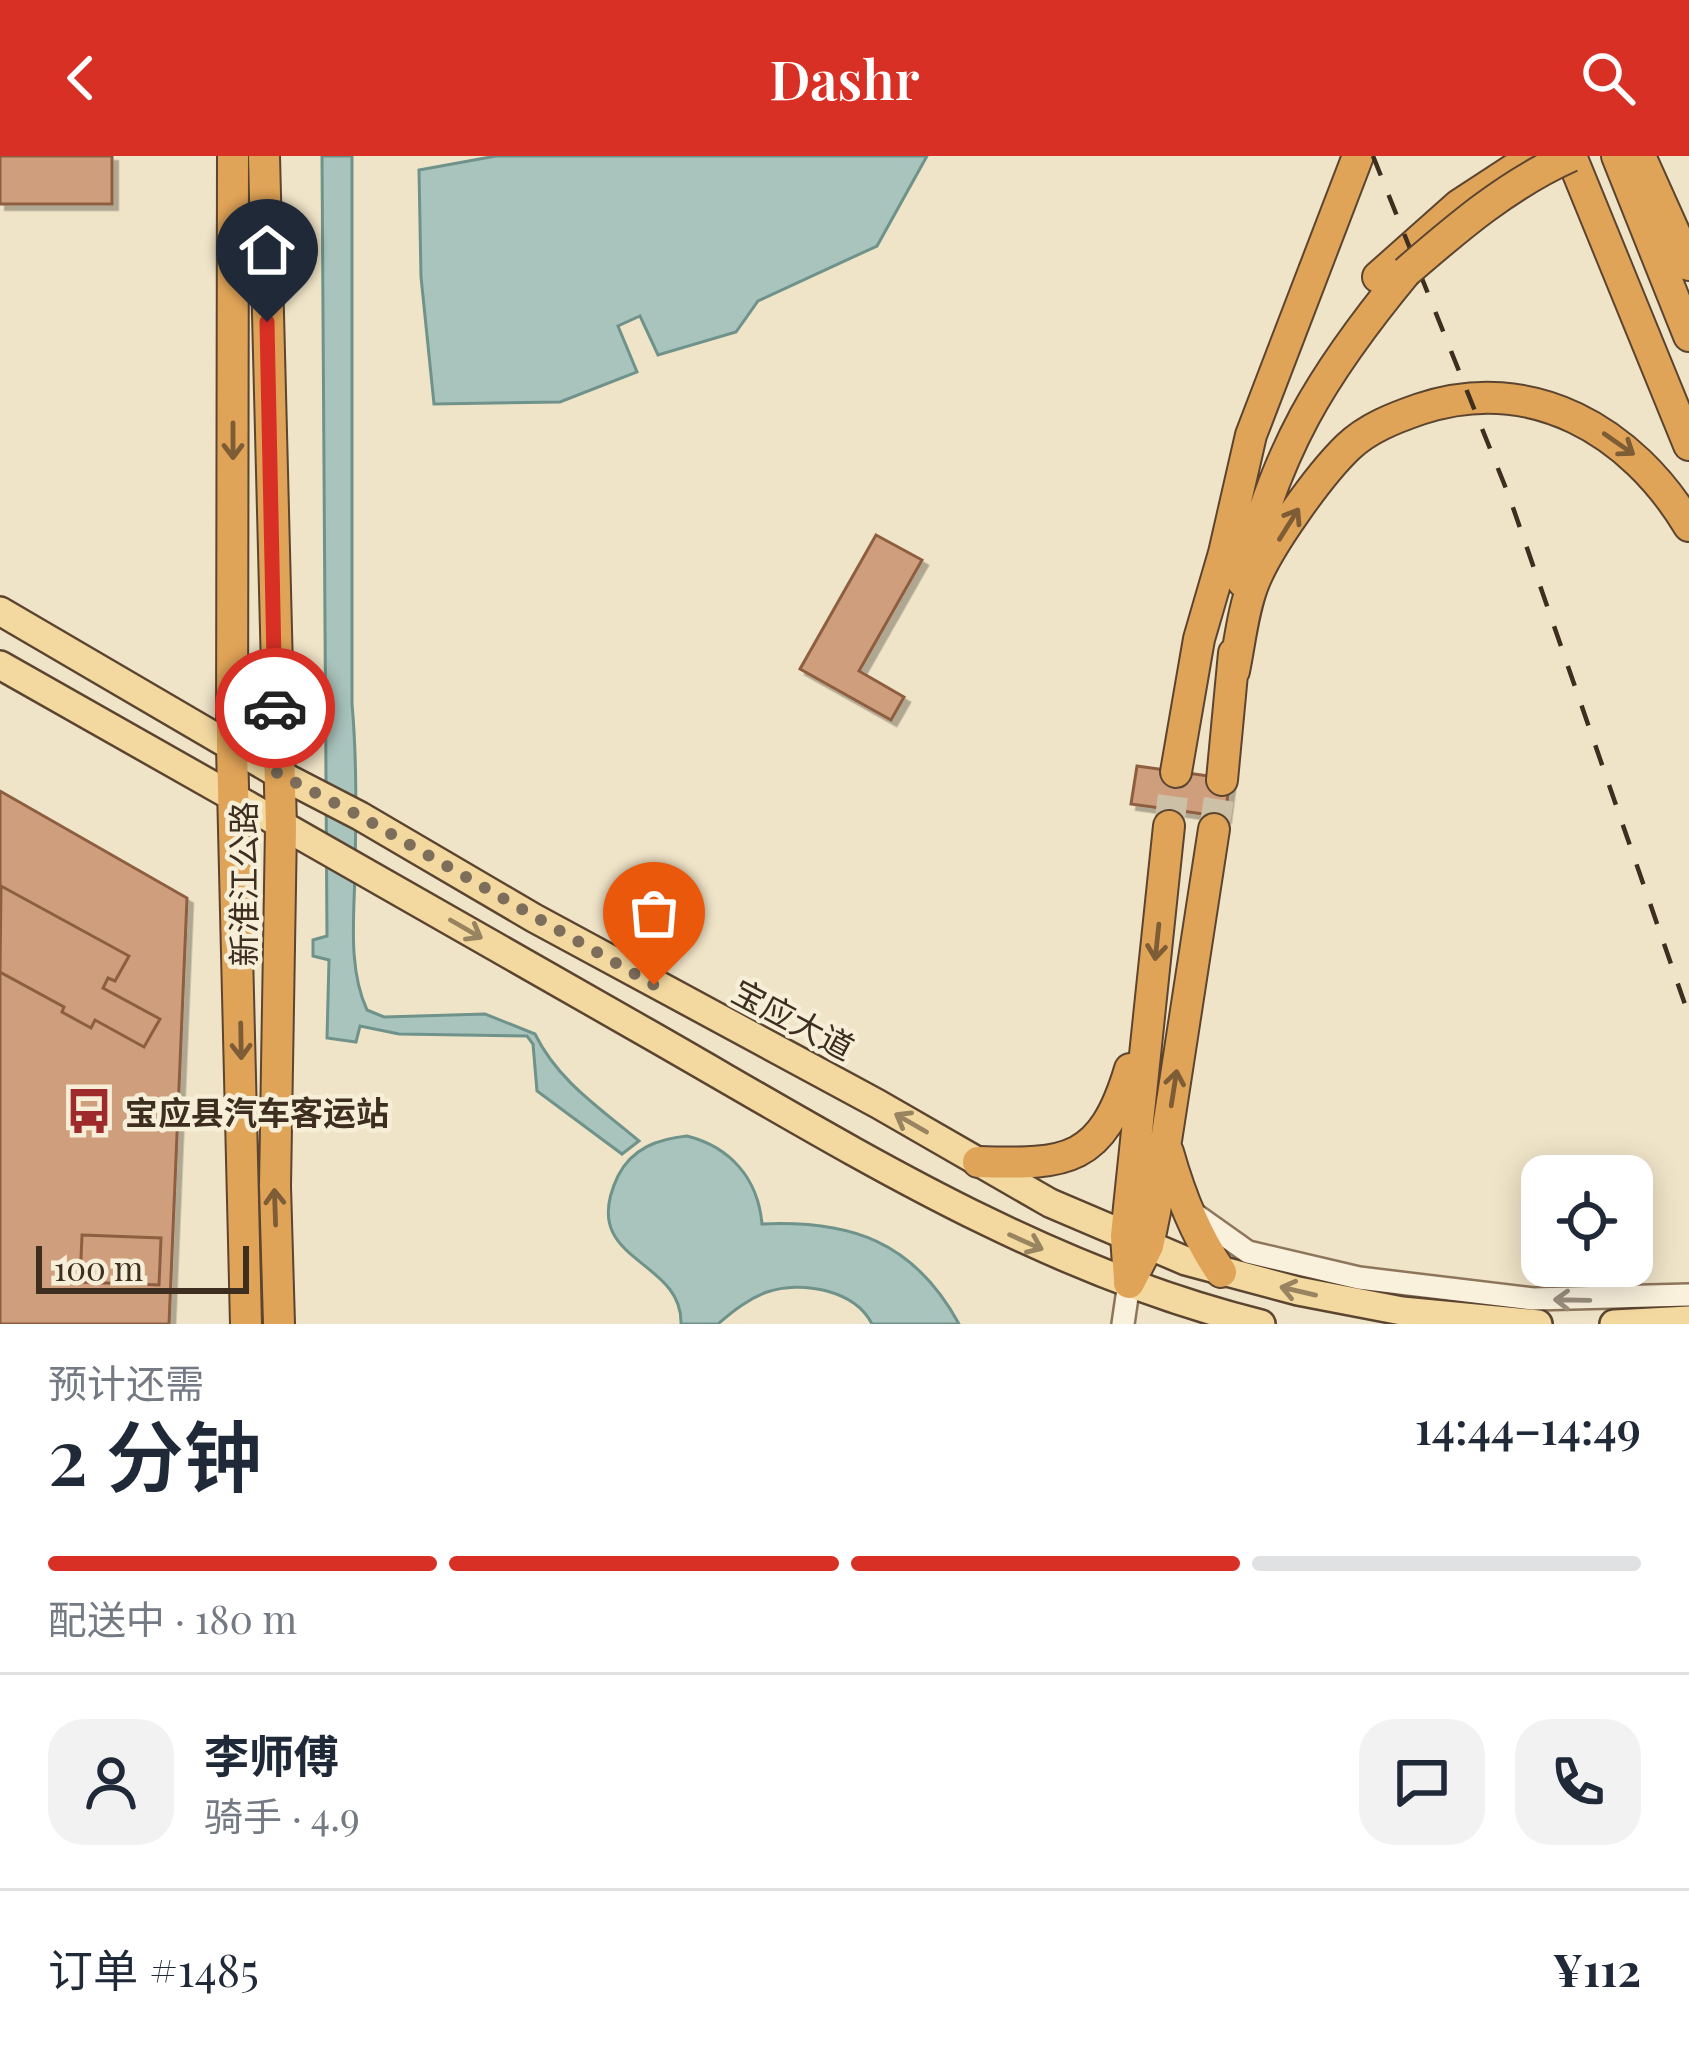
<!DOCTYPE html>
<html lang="zh">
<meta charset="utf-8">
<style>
body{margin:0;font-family:"Playfair Display","Noto Sans SC",serif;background:#f2f2f3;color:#1f2937;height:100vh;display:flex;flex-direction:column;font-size:45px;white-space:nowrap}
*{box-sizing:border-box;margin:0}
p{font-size:39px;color:#747a83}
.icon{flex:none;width:66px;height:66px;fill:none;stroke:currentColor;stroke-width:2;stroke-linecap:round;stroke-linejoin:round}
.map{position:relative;height:1168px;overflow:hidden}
.sheet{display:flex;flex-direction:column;background:#fff;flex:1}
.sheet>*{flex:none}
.controls{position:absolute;left:1521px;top:999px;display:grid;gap:24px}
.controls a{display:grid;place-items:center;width:132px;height:132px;border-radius:24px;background:#fff;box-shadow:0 6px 30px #0003;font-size:60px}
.scale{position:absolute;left:36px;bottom:30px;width:213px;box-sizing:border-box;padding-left:12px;border:6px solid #3d2e20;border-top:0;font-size:33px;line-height:42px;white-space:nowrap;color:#3d2e20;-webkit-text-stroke:9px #f7eed8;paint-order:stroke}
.pin{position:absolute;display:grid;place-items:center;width:102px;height:102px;color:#fff;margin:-123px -51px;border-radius:50% 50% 50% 0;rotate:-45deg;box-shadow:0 0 12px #0007}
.pin .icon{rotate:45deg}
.courier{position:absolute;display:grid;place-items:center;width:120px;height:120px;margin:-60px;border:9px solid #d93025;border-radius:50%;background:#fff;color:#222;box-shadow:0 3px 15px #0007}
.overview em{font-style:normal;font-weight:600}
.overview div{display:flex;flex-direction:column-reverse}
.overview{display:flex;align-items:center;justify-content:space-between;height:204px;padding:0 48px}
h1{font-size:78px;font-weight:600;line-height:90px}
.bar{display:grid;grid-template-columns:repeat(4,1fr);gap:18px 12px;align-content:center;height:144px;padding:0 48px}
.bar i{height:15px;border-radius:9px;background:#e0e1e3}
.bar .active{background:#d93025}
.bar p{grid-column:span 4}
.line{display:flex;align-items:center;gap:30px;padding:0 48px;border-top:3px solid #e0e1e3}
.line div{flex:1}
.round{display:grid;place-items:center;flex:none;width:126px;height:126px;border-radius:36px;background:#f2f2f3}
header{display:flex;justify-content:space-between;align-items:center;height:156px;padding:0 48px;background:#d93025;color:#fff;font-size:54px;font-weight:600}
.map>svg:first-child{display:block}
.water{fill:#a9c4bc;stroke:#6f938a;stroke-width:3}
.building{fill:#cf9f7d;stroke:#8d5f41;stroke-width:3;filter:url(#shadow)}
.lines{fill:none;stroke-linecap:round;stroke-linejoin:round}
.highway-tunnel{stroke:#ccc0a6;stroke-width:30;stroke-dasharray:30 15;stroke-linecap:butt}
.minor-casing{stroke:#8d765c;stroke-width:26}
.major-casing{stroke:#5b4430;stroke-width:32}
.highway-casing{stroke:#5b4430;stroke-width:34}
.minor{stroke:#faf1dc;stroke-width:21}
.major{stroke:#f3d9a0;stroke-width:27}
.highway{stroke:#e0a458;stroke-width:30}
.rail{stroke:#3d2e20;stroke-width:4.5;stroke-dasharray:21 21;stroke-linecap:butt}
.highway-bridge-casing{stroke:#5b4430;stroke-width:34;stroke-linecap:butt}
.highway-bridge{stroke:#e0a458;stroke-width:30}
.oneway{stroke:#7e5d36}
.oneway2{stroke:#988460}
.oneway3{stroke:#9c907e}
.done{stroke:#7c6e5b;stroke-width:12;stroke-dasharray:0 21.6}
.route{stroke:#d93025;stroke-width:15}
.labels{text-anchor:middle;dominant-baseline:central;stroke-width:9;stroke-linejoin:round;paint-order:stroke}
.street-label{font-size:33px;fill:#3d2e20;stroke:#f7eed8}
.poi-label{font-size:33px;font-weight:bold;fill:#3d2e20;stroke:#f7eed8;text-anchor:start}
</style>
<header><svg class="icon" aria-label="back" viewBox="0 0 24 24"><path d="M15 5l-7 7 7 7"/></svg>Dashr<svg class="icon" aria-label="search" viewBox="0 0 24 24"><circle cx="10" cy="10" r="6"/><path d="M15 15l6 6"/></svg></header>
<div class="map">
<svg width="1689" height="1168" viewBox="0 0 1689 1168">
<defs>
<filter id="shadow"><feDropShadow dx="5.5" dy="5.5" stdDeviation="0" flood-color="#0004"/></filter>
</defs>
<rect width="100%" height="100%" fill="#f0e4c8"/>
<path class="water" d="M322,0H352V548C357,604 356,660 355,716C354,761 348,813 367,854L384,861L485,858L535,878C558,925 600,952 639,985L622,998L537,935L533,888L527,880L399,878L360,870L356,886L327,882L329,804L313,800V784L327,780Z
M496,0H927L877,90L758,145L736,176L658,199L640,160L618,170L637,216L560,246L434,248L421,121L419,14Z
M687,980C730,991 758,1022 762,1068C850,1064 914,1085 959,1168H872C855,1134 801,1124 767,1136C748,1143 733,1155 718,1168H681C683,1101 576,1107 618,1020C632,992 658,983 687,980Z"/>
<path class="building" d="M0,0H112V48H0Z
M876,379L922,404L859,515L904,541L891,564L800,513Z
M1137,610L1230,623L1225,661L1131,648Z
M0,635L187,742L169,1168H0Z
M1,730L129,800L115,825L108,822L103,832L160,863L144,891L95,864L91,872L62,856L64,851L0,816Z
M82,1079L161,1082L159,1129L80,1126Z"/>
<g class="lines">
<path class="highway-tunnel" d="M1169,670L1176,616
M1214,673L1222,624"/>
<defs>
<path id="minor" d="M1186,1052L1248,1096L1359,1122L1533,1143L1689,1139
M1123,1168L1129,1127"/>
<path id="major" d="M0,455L277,617L360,660L534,762L878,948L1050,1047L1186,1105L1298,1135L1402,1155L1538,1168
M0,509C216,631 432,754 647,877C845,990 1038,1113 1261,1168
M1614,1168L1689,1164"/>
<path id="highway" d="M233,0L232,591L246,1168
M264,0L281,671L275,1030L279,1168
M1571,0L1689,289
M1617,0L1689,180
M1640,0L1689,109
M1378,121L1459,49L1534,0
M1243,426C1276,294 1320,220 1406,116
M1234,515C1240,486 1243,453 1254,426C1269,389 1319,319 1348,291C1368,272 1394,262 1420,253C1532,216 1632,275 1689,370
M1176,616L1199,483L1224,397L1251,279L1358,0
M1222,624L1234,497
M1168,996C1180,1039 1196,1080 1221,1116
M978,1006C1068,1009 1102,1006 1130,913
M1129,1123L1126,1080L1169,670
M1129,1127L1148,1090L1155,1056L1214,673"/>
</defs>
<use href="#minor" class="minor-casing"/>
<use href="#major" class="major-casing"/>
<use href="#highway" class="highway-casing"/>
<use href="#minor" class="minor"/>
<use href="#major" class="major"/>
<use href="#highway" class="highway"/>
<path class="rail" d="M1373,0L1509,340L1689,860"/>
<defs>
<path id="highway-bridge" d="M1406,116C1458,71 1508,28 1571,0"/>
</defs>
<use href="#highway-bridge" class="highway-bridge-casing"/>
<use href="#highway-bridge" class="highway-bridge"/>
</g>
<defs><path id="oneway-shaft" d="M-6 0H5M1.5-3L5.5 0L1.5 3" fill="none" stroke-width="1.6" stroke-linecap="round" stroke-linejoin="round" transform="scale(3)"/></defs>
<g class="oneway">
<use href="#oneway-shaft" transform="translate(233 285) rotate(90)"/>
<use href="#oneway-shaft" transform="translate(1619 288) rotate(35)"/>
<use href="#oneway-shaft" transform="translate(1289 368) rotate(-58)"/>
<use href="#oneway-shaft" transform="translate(1157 786) rotate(96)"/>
<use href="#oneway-shaft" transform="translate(241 885) rotate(89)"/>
<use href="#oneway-shaft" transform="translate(1174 932) rotate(-81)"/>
<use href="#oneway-shaft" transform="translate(275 1051) rotate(-92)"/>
</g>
<g class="oneway2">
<use href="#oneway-shaft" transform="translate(466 773) rotate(30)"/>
<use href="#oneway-shaft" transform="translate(911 967) rotate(-150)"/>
<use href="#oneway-shaft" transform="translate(1026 1086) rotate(24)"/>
<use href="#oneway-shaft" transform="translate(1298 1135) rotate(-167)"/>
</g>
<use class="oneway3" href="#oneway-shaft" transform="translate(1572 1144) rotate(-179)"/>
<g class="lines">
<path class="done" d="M275,552L277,617L360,660L654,829"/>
<path class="route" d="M267,166L275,552"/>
</g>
<defs>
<symbol id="bus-bare" viewBox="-9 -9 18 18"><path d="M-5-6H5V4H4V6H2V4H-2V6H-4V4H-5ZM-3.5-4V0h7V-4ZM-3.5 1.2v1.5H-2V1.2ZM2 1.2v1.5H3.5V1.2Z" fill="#9e2a2b" stroke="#f7eed8" stroke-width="2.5" paint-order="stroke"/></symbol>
</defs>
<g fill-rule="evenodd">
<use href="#bus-bare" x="56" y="922" width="66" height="66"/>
</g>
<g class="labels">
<g class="street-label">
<text transform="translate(242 728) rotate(-90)">新淮江公路</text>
<text transform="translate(794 862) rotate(28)">宝应大道</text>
</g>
<g class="poi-label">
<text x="125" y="955">宝应县汽车客运站</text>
</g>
</g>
</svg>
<div class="controls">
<a><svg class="icon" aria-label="locate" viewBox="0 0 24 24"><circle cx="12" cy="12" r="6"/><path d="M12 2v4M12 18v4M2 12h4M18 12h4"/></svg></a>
</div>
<div class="scale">100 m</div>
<div class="pin" style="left:654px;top:829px;background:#ea580c"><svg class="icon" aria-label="bag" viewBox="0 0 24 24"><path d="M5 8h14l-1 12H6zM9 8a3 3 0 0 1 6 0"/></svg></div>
<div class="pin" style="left:267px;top:166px;background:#1f2937"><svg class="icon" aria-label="home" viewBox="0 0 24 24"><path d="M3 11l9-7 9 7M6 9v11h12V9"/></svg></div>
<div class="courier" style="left:275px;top:552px"><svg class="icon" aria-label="car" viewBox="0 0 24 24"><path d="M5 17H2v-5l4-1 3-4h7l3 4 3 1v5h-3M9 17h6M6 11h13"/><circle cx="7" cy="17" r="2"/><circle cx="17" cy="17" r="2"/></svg></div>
</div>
<section class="sheet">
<div class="overview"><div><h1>2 分钟</h1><p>预计还需</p></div><em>14:44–14:49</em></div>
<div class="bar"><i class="active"></i><i class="active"></i><i class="active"></i><i></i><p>配送中 · 180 m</p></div>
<div class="line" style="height:216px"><a class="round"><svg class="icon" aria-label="person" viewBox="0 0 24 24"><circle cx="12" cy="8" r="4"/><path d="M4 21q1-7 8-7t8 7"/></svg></a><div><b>李师傅</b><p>骑手 · 4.9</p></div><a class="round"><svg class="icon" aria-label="chat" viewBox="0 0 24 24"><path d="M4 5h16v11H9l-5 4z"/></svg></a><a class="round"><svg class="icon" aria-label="phone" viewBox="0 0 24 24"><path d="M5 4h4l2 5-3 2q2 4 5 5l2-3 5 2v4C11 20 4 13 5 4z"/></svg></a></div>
<div class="line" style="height:156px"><div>订单 #1485</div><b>¥112</b></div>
</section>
